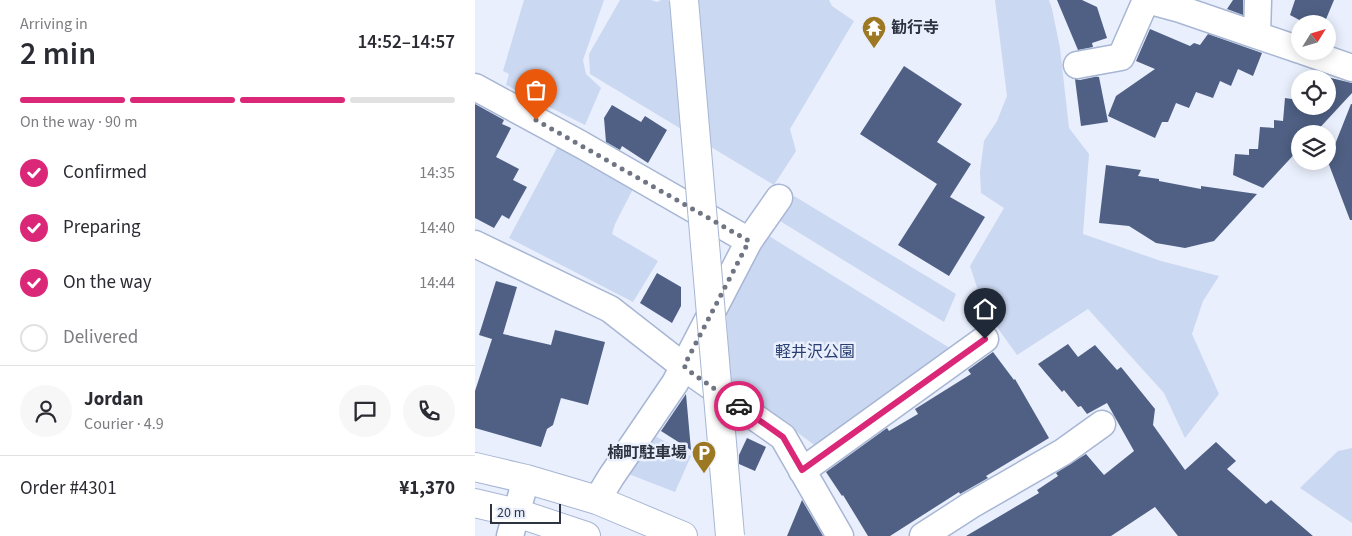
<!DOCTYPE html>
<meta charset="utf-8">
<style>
body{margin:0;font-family:"Source Sans 3","Noto Sans JP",sans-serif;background:#f7f7f7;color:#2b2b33;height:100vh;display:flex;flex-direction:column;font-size:19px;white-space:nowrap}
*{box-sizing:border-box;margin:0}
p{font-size:16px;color:#7c7c81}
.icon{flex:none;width:28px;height:28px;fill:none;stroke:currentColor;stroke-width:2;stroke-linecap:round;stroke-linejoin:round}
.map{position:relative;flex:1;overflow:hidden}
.side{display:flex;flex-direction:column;background:#fff;width:475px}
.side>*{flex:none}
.needle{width:32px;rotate:53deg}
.fabs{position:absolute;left:816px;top:15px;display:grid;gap:10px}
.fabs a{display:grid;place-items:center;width:45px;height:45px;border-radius:50%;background:#fff;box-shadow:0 2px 12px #0003;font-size:25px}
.scale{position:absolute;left:15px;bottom:12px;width:71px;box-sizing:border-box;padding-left:5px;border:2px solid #2e3340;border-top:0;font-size:14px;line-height:18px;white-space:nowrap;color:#2e3340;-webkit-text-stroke:4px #e9effc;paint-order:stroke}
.pin{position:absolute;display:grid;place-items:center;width:42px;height:42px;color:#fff;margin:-51px -21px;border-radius:50% 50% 50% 0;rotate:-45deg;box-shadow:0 0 5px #0007}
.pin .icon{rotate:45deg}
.courier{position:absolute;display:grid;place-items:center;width:50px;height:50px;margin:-25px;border:4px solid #db2777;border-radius:50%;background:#fff;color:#222;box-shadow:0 1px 6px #0007}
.head em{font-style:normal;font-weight:600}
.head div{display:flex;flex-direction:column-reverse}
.head{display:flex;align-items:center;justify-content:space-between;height:85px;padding:0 20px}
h1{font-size:32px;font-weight:600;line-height:38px}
.bar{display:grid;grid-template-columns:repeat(4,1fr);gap:8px 5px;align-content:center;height:60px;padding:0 20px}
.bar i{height:6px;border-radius:4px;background:#e1e1e2}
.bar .on{background:#db2777}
.bar p{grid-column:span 4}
.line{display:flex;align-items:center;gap:12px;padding:0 20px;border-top:1px solid #e1e1e2}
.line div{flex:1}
.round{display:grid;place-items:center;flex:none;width:52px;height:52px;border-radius:26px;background:#f7f7f7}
ol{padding:0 20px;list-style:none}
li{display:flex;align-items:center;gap:15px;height:55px}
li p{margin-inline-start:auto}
li .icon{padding:5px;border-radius:50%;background:#db2777;color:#fff;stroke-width:4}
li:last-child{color:#7c7c81}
li i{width:28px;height:28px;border:2px solid #e1e1e2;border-radius:50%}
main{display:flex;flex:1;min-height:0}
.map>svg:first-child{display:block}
.green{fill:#cbd8f1}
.building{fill:#4f6084}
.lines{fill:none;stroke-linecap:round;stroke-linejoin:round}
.minor-casing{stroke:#a7b6d4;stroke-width:29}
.major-casing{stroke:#a7b6d4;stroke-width:30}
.minor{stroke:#fff;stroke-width:26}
.major{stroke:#fff;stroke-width:28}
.highway-bridge-casing{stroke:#a7b6d4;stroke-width:30;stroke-linecap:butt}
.highway-bridge{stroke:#fff;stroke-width:28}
.done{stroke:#6f7582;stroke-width:5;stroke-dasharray:0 9}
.route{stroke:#db2777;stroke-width:6}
.labels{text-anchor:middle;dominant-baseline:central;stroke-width:5;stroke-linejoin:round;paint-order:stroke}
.poi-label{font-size:16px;font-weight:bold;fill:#2e3340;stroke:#e9effc;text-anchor:start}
.park-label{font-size:16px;fill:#2a4073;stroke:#e9effc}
</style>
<main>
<section class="side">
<div class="head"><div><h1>2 min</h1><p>Arriving in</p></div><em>14:52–14:57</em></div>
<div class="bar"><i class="on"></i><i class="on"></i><i class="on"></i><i></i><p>On the way · 90 m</p></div>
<ol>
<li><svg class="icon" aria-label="check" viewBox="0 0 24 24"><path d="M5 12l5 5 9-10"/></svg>Confirmed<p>14:35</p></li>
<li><svg class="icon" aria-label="check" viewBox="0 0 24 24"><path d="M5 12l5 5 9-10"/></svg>Preparing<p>14:40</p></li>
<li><svg class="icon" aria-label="check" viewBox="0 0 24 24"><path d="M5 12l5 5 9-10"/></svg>On the way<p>14:44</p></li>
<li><i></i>Delivered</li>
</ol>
<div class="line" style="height:90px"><a class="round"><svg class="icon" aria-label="person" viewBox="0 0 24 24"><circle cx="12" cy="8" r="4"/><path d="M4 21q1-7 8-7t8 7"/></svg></a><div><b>Jordan</b><p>Courier · 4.9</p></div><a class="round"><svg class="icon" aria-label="chat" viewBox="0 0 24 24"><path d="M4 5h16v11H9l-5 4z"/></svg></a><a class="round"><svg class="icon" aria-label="phone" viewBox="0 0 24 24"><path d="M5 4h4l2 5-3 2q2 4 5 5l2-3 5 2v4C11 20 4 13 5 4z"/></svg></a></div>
<div class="line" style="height:65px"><div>Order #4301</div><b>¥1,370</b></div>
</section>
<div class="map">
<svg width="877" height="536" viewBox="0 0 877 536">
<rect width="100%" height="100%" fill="#e9effc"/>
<path class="green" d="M49,0H129L108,60L111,74L126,88L110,125L31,85L34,74L28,71Z
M145,0H176L182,2L186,0H354L357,6L379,21L315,129L321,151L299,185L115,74L114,54Z
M520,0H574L577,9L585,48L594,128L614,154L608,234L686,261L744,276L728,301L717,334L744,394L710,438L689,393L613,309L542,355L509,309L495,266L529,208L506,193L505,172L509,141L522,121L532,96Z
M83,146L158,189L140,224L137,234L183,261L158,302L34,238Z
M319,196L481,294L469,322L305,221Z
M294,236L478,350L342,447L255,382L251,305Z
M173,432L216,456L200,492L151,473Z
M877,448V523L825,488L863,451Z"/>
<path class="building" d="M582,0H607L622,7L632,38L617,43L618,47L603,50Z
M758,0H768V15L752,9Z
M820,0H859L849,24H832L815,15Z
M675,29L715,46L719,43L725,45L733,34L787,53L778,76L763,69L756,86L745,81L738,98L721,92L714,108L701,103L693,122H687L680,138L633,116L641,96L680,69L661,61Z
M429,66L487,104L462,142L496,164L475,197L510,217L474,276L423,245L462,184L385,134Z
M831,72L877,83V93L839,134H825V148L788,188L758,175L760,154L774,155V149H783L785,127L799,128V120L808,121L810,98L823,100L825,94V106H852V79H829Z
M624,76L621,77H624L633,122L606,126L600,79L605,80Z
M0,104L29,120L27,124L36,128L21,157L44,169L38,180L52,187L34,219L27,215L19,228L0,218Z
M876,104H877V220H875L853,162Z
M137,105L166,122L170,116L192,130L173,163L147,146L145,150L131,142L129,118Z
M631,165L666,170L663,176L684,179V181L726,189V186L782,194L739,241L710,248L681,243L654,226L624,223Z
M182,273L206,287V306L197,323L165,303Z
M21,281L42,287L28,334L76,345L80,330L130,342L113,405L86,398L78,425L72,429L66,447L0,428V391L17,339L4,335Z
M593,344L603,357L620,345L642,370L646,367L680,409L678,425L710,470L741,442L761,461L752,469L791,504L796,500L838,536H703L680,507L636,536H491L564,493L562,490L583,476L581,473L611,454L629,475L659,451L632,403L612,414L606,406L603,407L589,390L587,392L563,364Z
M518,352L539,380L540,379L574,438L511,476L513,478L485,494L484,492L415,536H393L368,495L367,496L351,472L412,428L414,431L443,414L440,409L496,374L493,370Z
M211,394L216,450L186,431Z
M272,438L291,447L280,471L264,464V455Z
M327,500L348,536H312Z"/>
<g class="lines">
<defs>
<path id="minor" d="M672,0L705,9L825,50
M782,35L783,0
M828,51L877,68
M602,65L646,57L671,0
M0,87L107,145L274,241
M0,244L135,309L217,373L308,437L365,536
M327,471L510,339
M122,500L136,477L200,383L274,241L304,198
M35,536L51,479
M448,536L496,505L588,452L627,424"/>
<path id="major" d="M0,467L51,479L122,500L208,536
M0,503L42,513L111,536"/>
</defs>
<use href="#minor" class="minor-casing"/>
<use href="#major" class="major-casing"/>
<use href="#minor" class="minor"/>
<use href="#major" class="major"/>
<defs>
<path id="highway-bridge" d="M209,0L255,536"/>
</defs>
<use href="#highway-bridge" class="highway-bridge-casing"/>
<use href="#highway-bridge" class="highway-bridge"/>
</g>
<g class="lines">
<path class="done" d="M61,120L274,241L209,366L217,373L264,406"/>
<path class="route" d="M264,406L308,437L327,470L510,339"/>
</g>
<defs>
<symbol id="temple-pin" viewBox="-11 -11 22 30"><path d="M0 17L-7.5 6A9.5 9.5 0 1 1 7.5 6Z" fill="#9c7823" stroke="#e9effc"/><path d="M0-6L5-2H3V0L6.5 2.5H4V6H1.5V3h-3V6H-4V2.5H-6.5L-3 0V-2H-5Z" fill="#fff"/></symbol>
<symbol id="parking-pin" viewBox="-11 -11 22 30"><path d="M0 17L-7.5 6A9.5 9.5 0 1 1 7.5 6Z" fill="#9c7823" stroke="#e9effc"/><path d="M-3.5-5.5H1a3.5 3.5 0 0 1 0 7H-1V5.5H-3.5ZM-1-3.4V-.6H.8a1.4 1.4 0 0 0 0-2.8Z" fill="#fff"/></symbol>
</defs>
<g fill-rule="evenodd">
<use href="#temple-pin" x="385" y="14" width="28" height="38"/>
<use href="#parking-pin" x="215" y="439" width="28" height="38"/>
</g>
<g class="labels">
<g class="poi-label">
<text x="416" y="28">勧行寺</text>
<text x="212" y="453" text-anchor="end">楠町駐車場</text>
</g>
<g class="park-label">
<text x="340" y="352">軽井沢公園</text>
</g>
</g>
</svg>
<div class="fabs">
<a><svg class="needle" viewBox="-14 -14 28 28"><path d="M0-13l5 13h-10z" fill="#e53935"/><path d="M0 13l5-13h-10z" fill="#7c7c81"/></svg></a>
<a><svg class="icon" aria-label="locate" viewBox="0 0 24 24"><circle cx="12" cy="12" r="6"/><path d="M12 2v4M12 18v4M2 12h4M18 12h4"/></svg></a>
<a><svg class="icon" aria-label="layers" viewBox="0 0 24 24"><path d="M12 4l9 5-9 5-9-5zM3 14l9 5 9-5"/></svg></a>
</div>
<div class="scale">20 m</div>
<div class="pin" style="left:61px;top:120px;background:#ea580c"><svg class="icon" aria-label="bag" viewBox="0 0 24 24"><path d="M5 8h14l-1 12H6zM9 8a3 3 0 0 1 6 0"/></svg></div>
<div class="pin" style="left:510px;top:339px;background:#1f2937"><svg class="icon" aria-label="home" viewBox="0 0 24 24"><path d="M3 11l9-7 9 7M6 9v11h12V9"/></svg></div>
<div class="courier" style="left:264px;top:406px"><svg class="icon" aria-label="car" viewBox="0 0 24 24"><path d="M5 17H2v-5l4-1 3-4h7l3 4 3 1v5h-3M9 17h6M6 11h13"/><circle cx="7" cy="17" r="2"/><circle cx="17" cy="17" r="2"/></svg></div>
</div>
</main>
